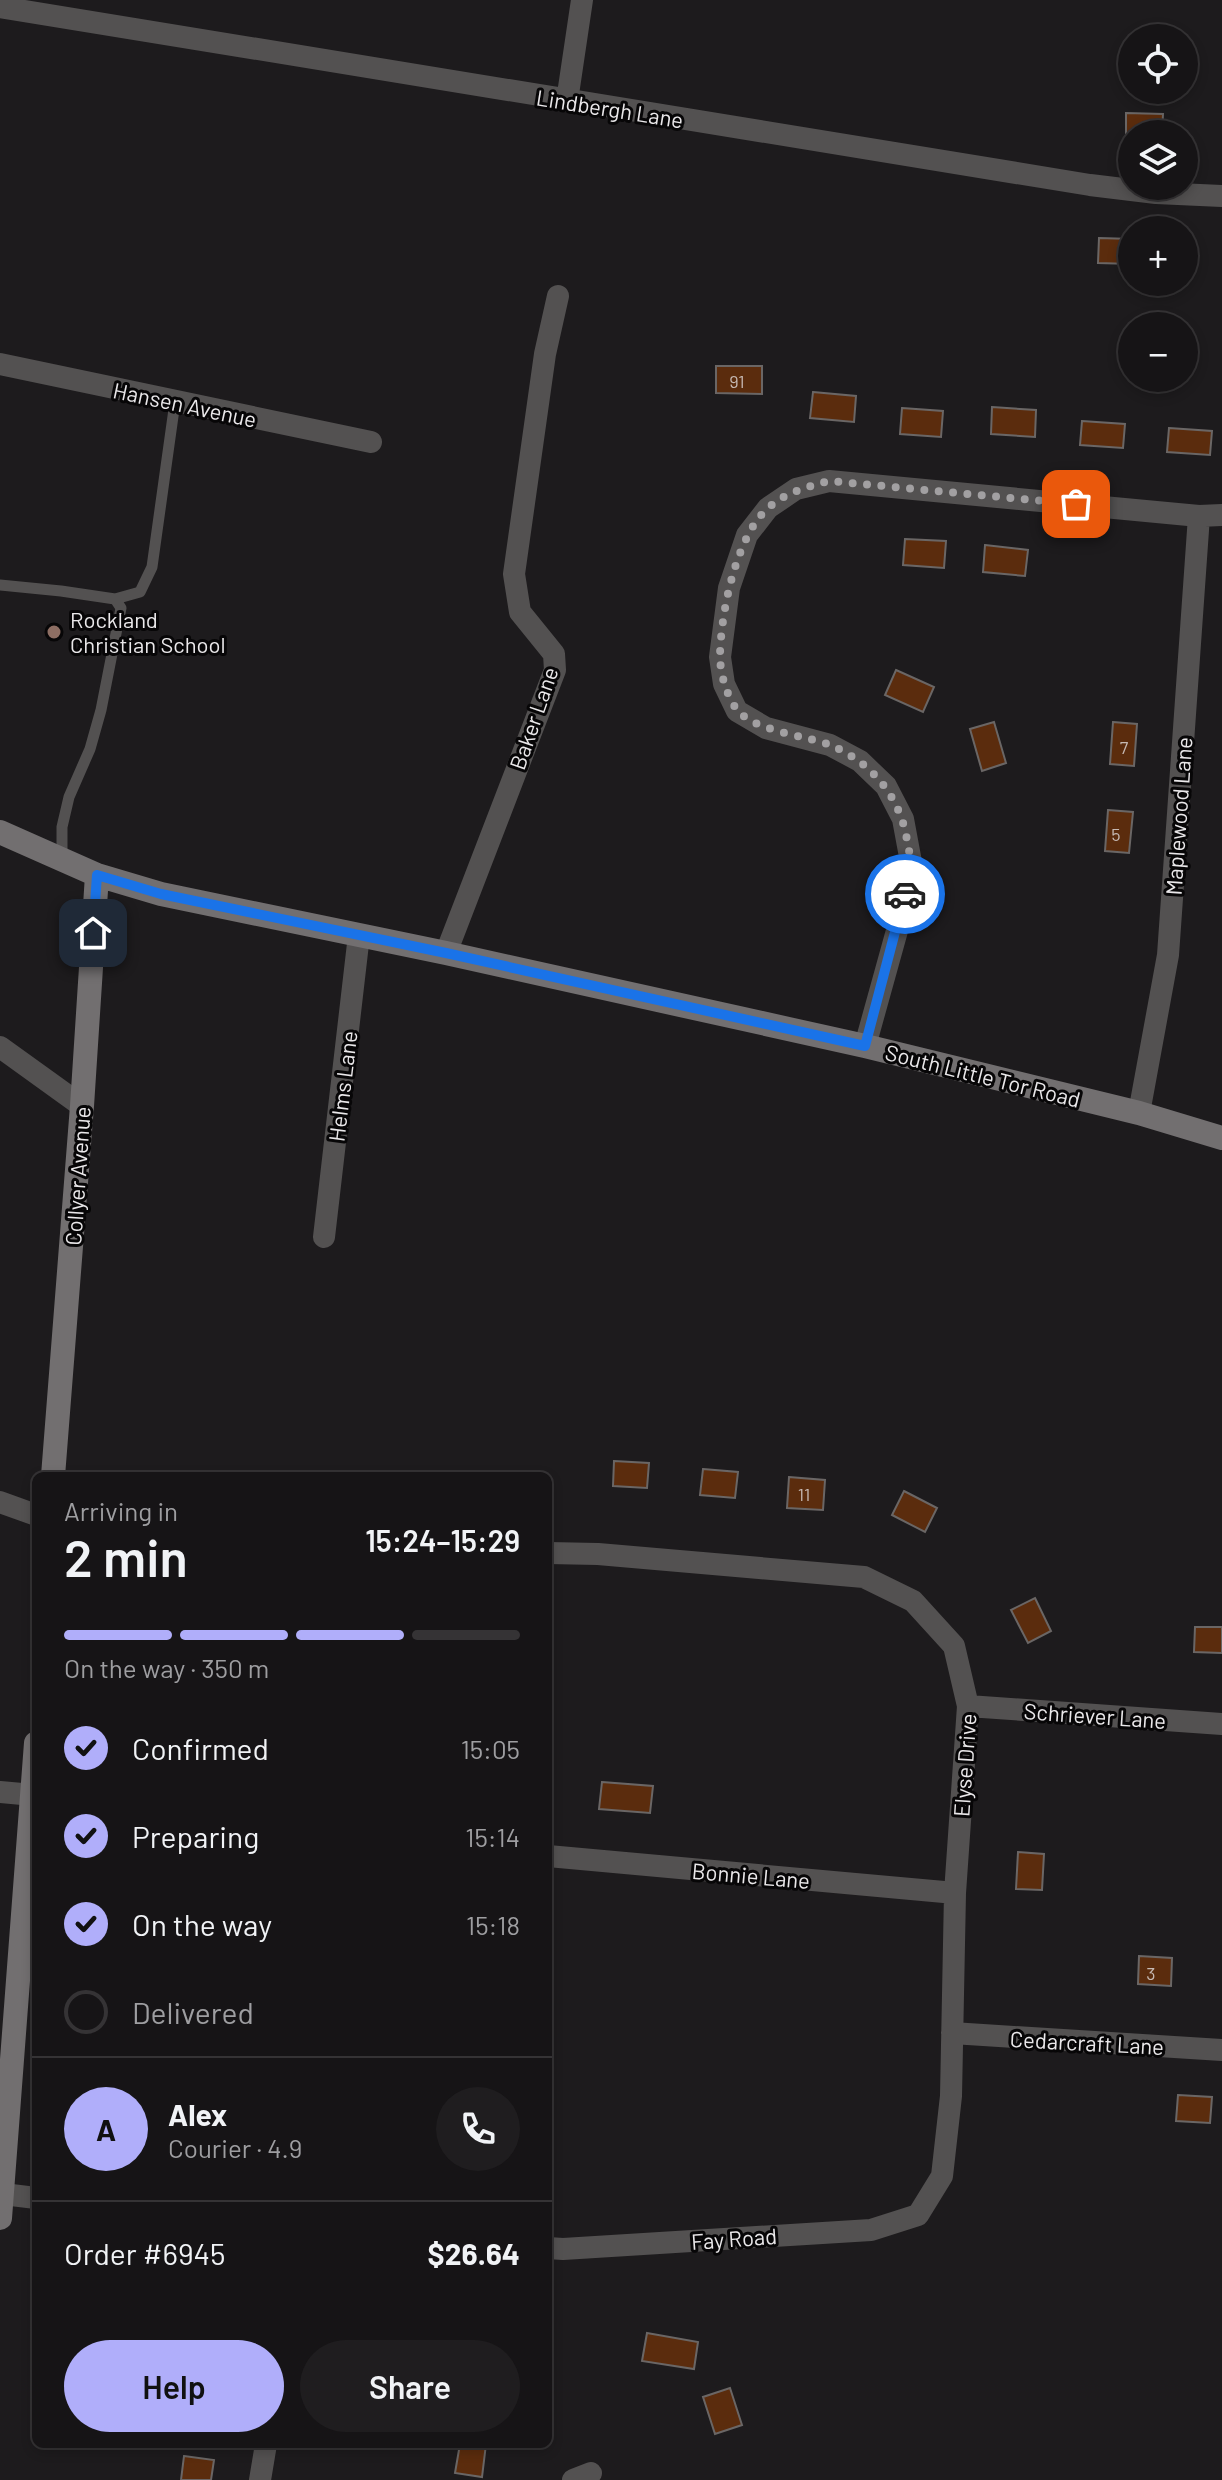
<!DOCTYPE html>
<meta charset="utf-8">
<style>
body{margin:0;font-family:Barlow,sans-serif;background:#1f1d1f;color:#f1f3f6;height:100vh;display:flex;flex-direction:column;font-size:30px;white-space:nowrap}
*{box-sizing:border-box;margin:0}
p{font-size:26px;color:#9e9ea1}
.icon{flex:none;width:44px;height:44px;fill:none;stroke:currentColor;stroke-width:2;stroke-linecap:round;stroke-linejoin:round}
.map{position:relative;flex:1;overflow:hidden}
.drawer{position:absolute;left:32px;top:1472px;width:520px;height:976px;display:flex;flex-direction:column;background:#161416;border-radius:12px;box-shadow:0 4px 12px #0003,0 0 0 2px #353335}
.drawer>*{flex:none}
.tools{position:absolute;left:1118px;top:24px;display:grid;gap:16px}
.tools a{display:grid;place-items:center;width:80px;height:80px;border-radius:50%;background:#161416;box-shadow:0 4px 12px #0003,0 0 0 2px #353335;font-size:40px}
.pin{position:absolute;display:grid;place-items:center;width:68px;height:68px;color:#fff;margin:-34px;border-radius:16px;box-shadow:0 4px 12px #0006}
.courier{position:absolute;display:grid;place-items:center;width:80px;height:80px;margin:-40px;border:6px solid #1a73e8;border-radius:50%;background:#fff;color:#222;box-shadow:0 2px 10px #0007}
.headline em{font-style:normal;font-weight:600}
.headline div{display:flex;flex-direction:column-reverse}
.headline{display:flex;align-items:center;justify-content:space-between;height:136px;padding:0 32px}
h1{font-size:52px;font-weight:600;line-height:60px}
.bar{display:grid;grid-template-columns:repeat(4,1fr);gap:12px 8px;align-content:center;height:96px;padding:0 32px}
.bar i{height:10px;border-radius:6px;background:#353335}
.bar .current{background:#b0aefa}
.bar p{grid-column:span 4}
.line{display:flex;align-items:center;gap:20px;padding:0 32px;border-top:2px solid #353335}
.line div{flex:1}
.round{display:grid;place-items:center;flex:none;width:84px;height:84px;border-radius:42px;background:#1f1d1f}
ol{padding:0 32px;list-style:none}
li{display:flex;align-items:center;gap:24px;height:88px}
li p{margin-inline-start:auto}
li .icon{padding:8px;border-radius:50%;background:#b0aefa;color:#111;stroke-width:4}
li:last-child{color:#9e9ea1}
li i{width:44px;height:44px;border:4px solid #353335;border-radius:50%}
.button{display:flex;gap:16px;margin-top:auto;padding:16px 32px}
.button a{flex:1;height:92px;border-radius:48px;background:#b0aefa;color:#111;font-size:32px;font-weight:600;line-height:92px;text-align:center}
.button a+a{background:#1f1d1f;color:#f1f3f6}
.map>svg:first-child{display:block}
.building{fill:#5b2c0d;stroke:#6a6665;stroke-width:2}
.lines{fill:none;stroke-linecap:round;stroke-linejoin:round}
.lane{stroke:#535151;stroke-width:11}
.street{stroke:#535151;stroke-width:22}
.secondary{stroke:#726f70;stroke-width:24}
.done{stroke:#a2a0a2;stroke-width:8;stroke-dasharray:0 14.4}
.route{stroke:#1a73e8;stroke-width:10}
.education-dot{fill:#8d6e63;stroke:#070607;stroke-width:3}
.labels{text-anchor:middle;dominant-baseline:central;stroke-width:6;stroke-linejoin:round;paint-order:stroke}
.number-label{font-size:18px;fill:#c6b9b3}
.street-label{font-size:22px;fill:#eae8ea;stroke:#070607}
.poi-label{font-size:22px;fill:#eae8ea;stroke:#070607;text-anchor:start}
</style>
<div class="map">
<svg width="1222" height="2480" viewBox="0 0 1222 2480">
<rect width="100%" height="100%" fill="#1d1b1d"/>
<path class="building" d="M1126,113L1163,114L1162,134H1126Z
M1099,238L1132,239V264L1098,263Z
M716,366H762V394L716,393Z
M813,392L856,396L854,422L810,418Z
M992,407L1036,410L1035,437L991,434Z
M902,408L943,411L941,437L900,434Z
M1082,421L1125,424L1123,448L1080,445Z
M1169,428L1212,431L1210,455L1167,452Z
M905,539L946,541L944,568L903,565Z
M985,545L1028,550L1025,576L983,572Z
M896,670L934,687L923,712L885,695Z
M994,722L1006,763L982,771L970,729Z
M1113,722L1137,724L1134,766L1110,764Z
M1108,810L1133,812L1129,853L1105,851Z
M614,1461L649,1463L647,1488L613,1486Z
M703,1469L738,1472L735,1498L700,1495Z
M789,1477L825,1480L823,1510L787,1508Z
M904,1491L937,1508L925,1532L892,1515Z
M1035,1598L1051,1631L1028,1643L1011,1610Z
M1195,1627H1222V1653L1194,1652Z
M602,1782L653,1786L650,1813L599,1809Z
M1018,1852L1044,1854L1042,1890L1016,1889Z
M1139,1956L1172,1958L1171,1986L1138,1984Z
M1178,2095L1212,2097L1210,2123L1176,2121Z
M647,2333L698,2342L694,2369L642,2361Z
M730,2388L742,2425L715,2434L703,2397Z
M460,2444H486L482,2477L455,2473Z
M184,2456L214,2460L211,2480H181Z"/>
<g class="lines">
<path class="lane" d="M0,585L61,591L115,599L121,608L101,710L90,749L69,797L62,827V859
M115,599L140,592L152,567L175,402"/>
<path class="street" d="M0,7L1090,185L1156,193L1222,196
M567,101L582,0
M0,364L371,442
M446,953L555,670L554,654L520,612L514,574L545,354L558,296
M865,1046L903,909L911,862L903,819L886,786L860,761L830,745L766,728L737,711L724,684L720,657L729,588L747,535L768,508L796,489L829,481L1199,516L1222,515
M0,1047L82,1106
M1139,1113L1168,955L1199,516
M324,1237L359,935
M0,1502L36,1515
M548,1553L598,1554L864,1577L913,1601L954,1646L968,1706L955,1893L951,2096L942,2176L918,2215L871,2230L563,2249L548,2248
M968,1706L1222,1724
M0,1792L33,1795
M548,1856L955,1893
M952,2033L1222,2050
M3,2194L36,2198
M260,2480L266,2444
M573,2480L591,2473"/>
<path class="secondary" d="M0,832L97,875L161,894L446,953L865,1046L1139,1113L1222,1138
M53,1476L82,1106L97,875
M0,2218L36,1743"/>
</g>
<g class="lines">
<path class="done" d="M905,894C907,884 910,874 910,864C911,856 908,848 907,840C900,796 871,762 830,745C805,735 750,731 735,707C726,693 720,673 720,655C721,613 736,536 768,508C786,492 807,487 829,481L1076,504"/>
<path class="route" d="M93,933L97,875L161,894L446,953L865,1046L905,894"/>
</g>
<circle class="education-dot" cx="54" cy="632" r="8"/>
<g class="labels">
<g class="number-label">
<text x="737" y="381">91</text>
<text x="1124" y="747">7</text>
<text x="1116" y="834">5</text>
<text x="804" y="1494">11</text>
<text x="1151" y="1973">3</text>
</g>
<g class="street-label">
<text transform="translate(610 108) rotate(9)">Lindbergh Lane</text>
<text transform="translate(185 404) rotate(12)">Hansen Avenue</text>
<text transform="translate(533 718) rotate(-71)">Baker Lane</text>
<text transform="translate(1178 816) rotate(-86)">Maplewood Lane</text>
<text transform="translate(983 1075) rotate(14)">South Little Tor Road</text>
<text transform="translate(342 1086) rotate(-83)">Helms Lane</text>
<text transform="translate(77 1176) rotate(-86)">Collyer Avenue</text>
<text transform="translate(1095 1715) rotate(4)">Schriever Lane</text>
<text transform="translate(964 1765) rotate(-86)">Elyse Drive</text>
<text transform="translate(751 1875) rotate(5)">Bonnie Lane</text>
<text transform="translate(1087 2042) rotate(3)">Cedarcraft Lane</text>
<text transform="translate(734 2238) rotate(-4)">Fay Road</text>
</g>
<g class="poi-label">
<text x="70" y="619">Rockland<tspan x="70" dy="25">Christian School</tspan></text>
</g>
</g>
</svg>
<div class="tools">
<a><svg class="icon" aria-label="locate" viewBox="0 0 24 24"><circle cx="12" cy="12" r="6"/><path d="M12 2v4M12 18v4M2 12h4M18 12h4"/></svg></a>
<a><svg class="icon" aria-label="layers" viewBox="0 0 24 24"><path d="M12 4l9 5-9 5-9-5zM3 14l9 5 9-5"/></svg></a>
<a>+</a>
<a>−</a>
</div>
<div class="pin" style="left:1076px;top:504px;background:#ea580c"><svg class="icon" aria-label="bag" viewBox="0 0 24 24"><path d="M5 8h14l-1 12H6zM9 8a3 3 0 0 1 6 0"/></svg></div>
<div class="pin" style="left:93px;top:933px;background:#1f2937"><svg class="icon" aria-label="home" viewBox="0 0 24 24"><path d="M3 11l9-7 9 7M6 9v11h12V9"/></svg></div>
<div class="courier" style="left:905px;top:894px"><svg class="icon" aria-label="car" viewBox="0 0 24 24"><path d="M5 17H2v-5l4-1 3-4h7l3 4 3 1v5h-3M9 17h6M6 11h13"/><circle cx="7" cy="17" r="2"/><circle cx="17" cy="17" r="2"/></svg></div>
<section class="drawer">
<div class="headline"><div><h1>2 min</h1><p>Arriving in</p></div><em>15:24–15:29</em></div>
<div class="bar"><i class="current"></i><i class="current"></i><i class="current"></i><i></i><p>On the way · 350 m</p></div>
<ol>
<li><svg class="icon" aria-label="check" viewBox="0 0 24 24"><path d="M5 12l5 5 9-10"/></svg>Confirmed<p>15:05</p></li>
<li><svg class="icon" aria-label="check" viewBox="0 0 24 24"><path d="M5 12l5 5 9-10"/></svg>Preparing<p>15:14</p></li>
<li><svg class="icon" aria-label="check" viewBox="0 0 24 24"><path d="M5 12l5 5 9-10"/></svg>On the way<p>15:18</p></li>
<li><i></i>Delivered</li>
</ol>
<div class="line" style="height:144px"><b class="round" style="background:#b0aefa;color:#111">A</b><div><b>Alex</b><p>Courier · 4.9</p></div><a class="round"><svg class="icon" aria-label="phone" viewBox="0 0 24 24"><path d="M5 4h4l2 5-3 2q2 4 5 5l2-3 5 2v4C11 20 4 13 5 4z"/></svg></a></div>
<div class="line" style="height:104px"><div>Order #6945</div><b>$26.64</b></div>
<div class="button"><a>Help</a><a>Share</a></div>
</section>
</div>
